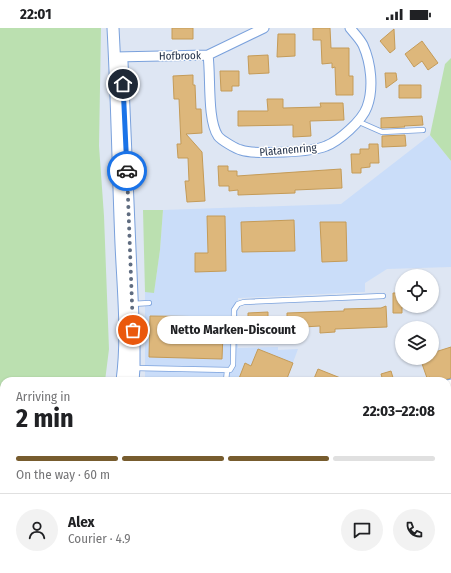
<!DOCTYPE html>
<meta charset="utf-8">
<style>
body{margin:0;font-family:"Fira Sans Condensed",sans-serif;background:#f2f2f2;color:#202124;height:100vh;display:flex;flex-direction:column;font-size:15px;white-space:nowrap}
*{box-sizing:border-box;margin:0}
p{font-size:13px;color:#757577}
.icon{flex:none;width:22px;height:22px;fill:none;stroke:currentColor;stroke-width:2;stroke-linecap:round;stroke-linejoin:round}
.map{position:relative;flex:1;overflow:hidden}
.side{position:absolute;left:0px;top:349px;width:451px;height:196px;display:flex;flex-direction:column;background:#fff;border-radius:12px 12px 0 0;box-shadow:0 1px 3px #0004}
.side>*{flex:none}
.controls{position:absolute;left:395px;top:241px;display:grid;gap:8px}
.controls a{display:grid;place-items:center;width:44px;height:44px;border-radius:50%;background:#fff;box-shadow:0 1px 3px #0004;font-size:20px}
.pin{position:absolute;display:grid;place-items:center;width:34px;height:34px;color:#fff;margin:-17px;border:2px solid #fff;border-radius:50%;box-shadow:0 1px 4px #0007}
.courier{position:absolute;display:grid;place-items:center;width:40px;height:40px;margin:-20px;border:3px solid #1a73e8;border-radius:50%;background:#fff;color:#222;box-shadow:0 1px 5px #0007}
.bubble{position:absolute;height:28px;border-radius:14px;background:#fff;box-shadow:0 1px 3px #0004;font-size:13px;font-weight:700;line-height:28px;text-align:center}
.summary em{font-style:normal;font-weight:700}
.summary div{display:flex;flex-direction:column-reverse}
.summary{display:flex;align-items:center;justify-content:space-between;height:68px;padding:0 16px}
h1{font-size:26px;font-weight:700;line-height:30px}
.bar{display:grid;grid-template-columns:repeat(4,1fr);gap:6px 4px;align-content:center;height:48px;padding:0 16px}
.bar i{height:5px;border-radius:3px;background:#e0e0e0}
.bar .selected{background:#775c2e}
.bar p{grid-column:span 4}
.line{display:flex;align-items:center;gap:10px;padding:0 16px;border-top:1px solid #e0e0e0}
.line div{flex:1}
.round{display:grid;place-items:center;flex:none;width:42px;height:42px;border-radius:21px;background:#f2f2f2}
.status{display:flex;justify-content:space-between;align-items:center;height:28px;padding:0 20px;background:#fff;direction:ltr}
.status svg{height:11px;fill:currentColor}
.map>svg:first-child{display:block}
.built{fill:#caddf9}
.green{fill:#bbe0b0}
.building{fill:#ddb77b;stroke:#c49b58}
.lines{fill:none;stroke-linecap:round;stroke-linejoin:round}
.service-casing{stroke:#7aa1dc;stroke-width:6}
.minor-casing{stroke:#7aa1dc;stroke-width:11}
.tertiary-casing{stroke:#7aa1dc;stroke-width:13}
.service{stroke:#fff;stroke-width:4.5}
.minor{stroke:#fff;stroke-width:9}
.tertiary{stroke:#fff;stroke-width:11}
.done{stroke:#5f6c80;stroke-width:4;stroke-dasharray:0 7.2}
.route{stroke:#1a73e8;stroke-width:5}
.labels{text-anchor:middle;dominant-baseline:central;stroke-width:3;stroke-linejoin:round;paint-order:stroke}
.street-label{font-size:11px;fill:#1b2a42;stroke:#fff}
</style>
<div class="status"><b>22:01</b><svg viewBox="0 0 49 12"><path d="M0 12V9h3v3zM5 12V6h3v6zM10 12V3h3v9zM15 12V0h3v12zM26 1h20v11H26zM47 4h2v5h-2z"/></svg></div>
<div class="map">
<svg width="451" height="545" viewBox="0 0 451 545">
<rect width="100%" height="100%" fill="#dee6f3"/>
<path class="built" d="M430,107L451,133V239L387,241L365,255V264L238,270V320L278,319V322L298,321L288,348L300,353H145V264H154L160,222L163,182L341,176Z"/>
<path class="green" d="M0,0H101L99,118L104,188L109,321L105,353H4V520L0,519Z
M451,30V133L430,107L445,36Z
M143,182H163L160,222L154,265L145,264Z
M116,541H248V545H133Z
M358,541H417L429,545H330Z"/>
<path class="building" d="M172,0H193V11H172Z
M313,0H330L331,20H349V48H353V67H336L335,39L332,40V35L322,36L321,12H313Z
M394,1L395,21L390,25L380,13Z
M278,6H295V28L277,29Z
M422,13L438,35L428,42L422,33L414,39L405,26Z
M268,27L269,45L249,46L248,28Z
M220,43H239V58H232V63H221Z
M385,45H396L397,52L386,60Z
M193,47V57H195L196,81H201L202,105L186,106L202,124L205,173L187,174L185,153H189L188,130H178L177,116H181L179,71H174L173,48Z
M399,57H421V70H399Z
M267,71H283V80L321,79L320,75H343L344,92L310,93L311,108L293,109V97L238,98V83H268Z
M422,88L423,97L404,98L405,99L381,100V90Z
M405,107L406,118L382,119V108Z
M369,116H378L379,135H370V139L361,140V145H352L351,126H360V121H369Z
M218,138H228V143H237V148L341,141L342,160L295,162V165L238,167V162L229,163V158H219Z
M207,188H225L226,243L195,244V225H208Z
M294,192L295,223L242,224L241,194Z
M320,194H346L347,233L322,234Z
M393,265H402V285H393Z
M386,278L387,299L335,301V304L320,305V298L287,300V285L344,283V281L381,280Z
M268,284V303L248,304V285Z
M150,288L230,289V304H223L221,305L223,306L222,331L149,329Z
M451,319V350L442,353H432L430,349L427,350L420,330H432V325Z
M258,321L293,335L286,353H238L245,335L251,338Z
M318,341L348,353H313Z
M391,343L394,353H383L381,346Z"/>
<g class="lines">
<defs>
<path id="service" d="M357,93L382,104L423,102
M132,276L149,275
M134,340L230,342L233,337L234,282L238,276L244,274L383,268
M226,353L227,343"/>
<path id="minor" d="M208,27C211,48 207,92 218,108C221,112 236,121 241,122C256,127 312,124 326,118C339,113 362,93 367,79C374,60 371,35 363,17C360,11 354,5 350,0
M115,29L208,27L264,0
M447,357L451,356"/>
<path id="tertiary" d="M113,0C117,72 118,144 121,216C123,262 128,308 122,353
M122,34L134,315V340L133,353
M79,545L80,541"/>
</defs>
<use href="#service" class="service-casing"/>
<use href="#minor" class="minor-casing"/>
<use href="#tertiary" class="tertiary-casing"/>
<use href="#service" class="service"/>
<use href="#minor" class="minor"/>
<use href="#tertiary" class="tertiary"/>
</g>
<g class="lines">
<path class="done" d="M127,143L133,302"/>
<path class="route" d="M123,56L127,143"/>
</g>
<g class="labels">
<g class="street-label">
<text transform="translate(180 28) rotate(-1)">Hofbrook</text>
<text transform="translate(288 122) rotate(-5)">Platanenring</text>
</g>
</g>
</svg>
<div class="controls">
<a><svg class="icon" aria-label="locate" viewBox="0 0 24 24"><circle cx="12" cy="12" r="6"/><path d="M12 2v4M12 18v4M2 12h4M18 12h4"/></svg></a>
<a><svg class="icon" aria-label="layers" viewBox="0 0 24 24"><path d="M12 4l9 5-9 5-9-5zM3 14l9 5 9-5"/></svg></a>
</div>
<div class="pin" style="left:133px;top:302px;background:#ea580c"><svg class="icon" aria-label="bag" viewBox="0 0 24 24"><path d="M5 8h14l-1 12H6zM9 8a3 3 0 0 1 6 0"/></svg></div>
<div class="pin" style="left:123px;top:56px;background:#1f2937"><svg class="icon" aria-label="home" viewBox="0 0 24 24"><path d="M3 11l9-7 9 7M6 9v11h12V9"/></svg></div>
<div class="courier" style="left:127px;top:143px"><svg class="icon" aria-label="car" viewBox="0 0 24 24"><path d="M5 17H2v-5l4-1 3-4h7l3 4 3 1v5h-3M9 17h6M6 11h13"/><circle cx="7" cy="17" r="2"/><circle cx="17" cy="17" r="2"/></svg></div>
<div class="bubble" style="left:157px;top:288px;width:152px">Netto Marken-Discount</div>
<section class="side">
<div class="summary"><div><h1>2 min</h1><p>Arriving in</p></div><em>22:03–22:08</em></div>
<div class="bar"><i class="selected"></i><i class="selected"></i><i class="selected"></i><i></i><p>On the way · 60 m</p></div>
<div class="line" style="height:72px"><a class="round"><svg class="icon" aria-label="person" viewBox="0 0 24 24"><circle cx="12" cy="8" r="4"/><path d="M4 21q1-7 8-7t8 7"/></svg></a><div><b>Alex</b><p>Courier · 4.9</p></div><a class="round"><svg class="icon" aria-label="chat" viewBox="0 0 24 24"><path d="M4 5h16v11H9l-5 4z"/></svg></a><a class="round"><svg class="icon" aria-label="phone" viewBox="0 0 24 24"><path d="M5 4h4l2 5-3 2q2 4 5 5l2-3 5 2v4C11 20 4 13 5 4z"/></svg></a></div>
</section>
</div>
